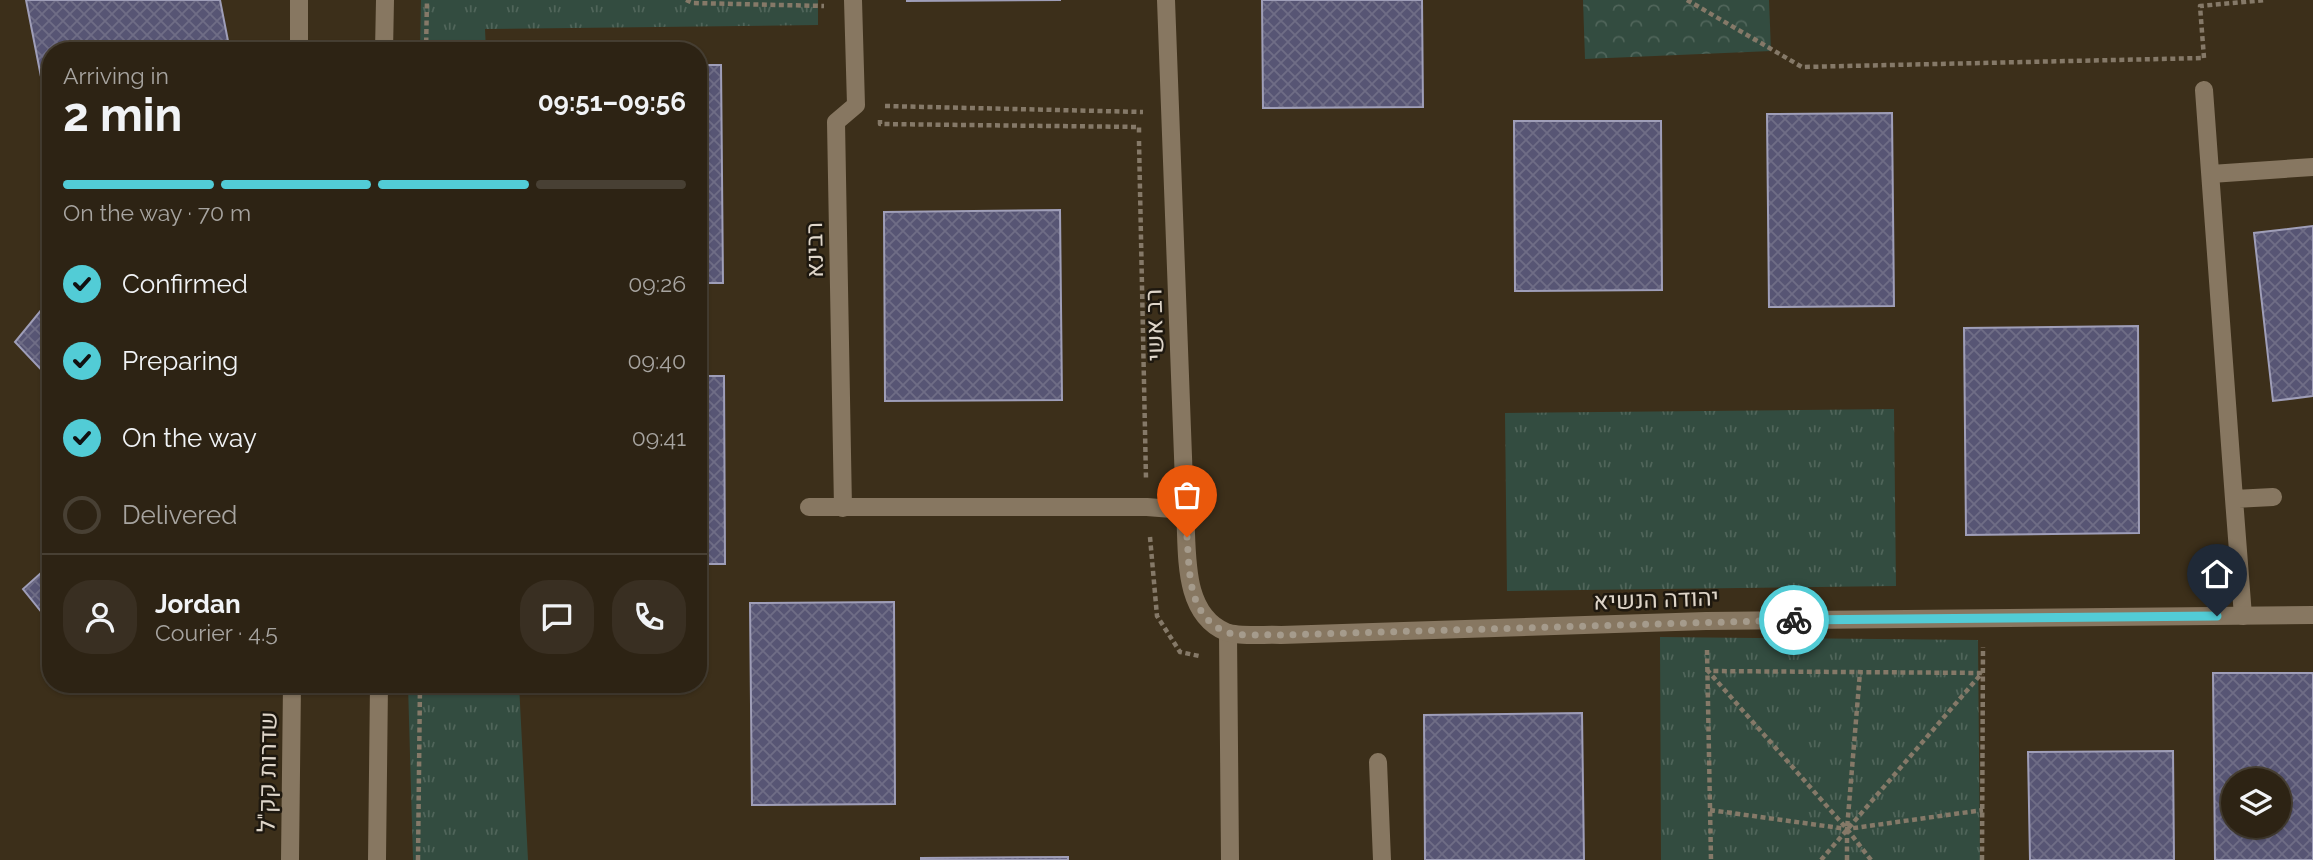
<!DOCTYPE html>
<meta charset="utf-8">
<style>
body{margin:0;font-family:Raleway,Heebo,sans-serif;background:#392f22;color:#f1f3f6;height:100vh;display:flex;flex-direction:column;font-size:26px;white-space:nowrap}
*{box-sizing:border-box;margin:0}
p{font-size:23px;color:#a7a4a0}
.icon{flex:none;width:38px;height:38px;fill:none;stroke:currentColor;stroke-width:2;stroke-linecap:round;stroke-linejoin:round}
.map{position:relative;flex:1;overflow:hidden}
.sheet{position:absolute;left:42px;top:42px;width:665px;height:651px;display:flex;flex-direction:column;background:#2d2314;border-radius:28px;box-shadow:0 2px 5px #0004,0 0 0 2px #484034}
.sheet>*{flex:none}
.tools{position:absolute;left:2221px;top:768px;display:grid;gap:14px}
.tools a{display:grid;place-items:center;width:70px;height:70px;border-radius:50%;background:#2d2314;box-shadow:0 2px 5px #0004,0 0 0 2px #484034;font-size:35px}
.pin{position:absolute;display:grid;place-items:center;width:60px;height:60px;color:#fff;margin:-72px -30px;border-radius:50% 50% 50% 0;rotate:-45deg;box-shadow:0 0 7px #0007}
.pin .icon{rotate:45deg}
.courier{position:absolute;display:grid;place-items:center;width:70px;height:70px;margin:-35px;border:5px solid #52ccd6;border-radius:50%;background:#fff;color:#222;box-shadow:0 2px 9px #0007}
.headline em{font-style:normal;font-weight:700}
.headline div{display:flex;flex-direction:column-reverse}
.headline{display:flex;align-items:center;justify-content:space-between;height:119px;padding:0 21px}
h1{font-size:46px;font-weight:700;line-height:52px}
.bar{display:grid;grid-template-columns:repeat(4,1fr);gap:10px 7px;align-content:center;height:84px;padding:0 21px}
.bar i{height:9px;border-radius:5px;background:#484034}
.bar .on{background:#52ccd6}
.bar p{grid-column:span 4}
.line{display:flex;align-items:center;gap:18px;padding:0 21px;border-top:2px solid #484034}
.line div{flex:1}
.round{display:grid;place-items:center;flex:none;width:74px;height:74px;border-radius:28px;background:#392f22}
ol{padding:0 21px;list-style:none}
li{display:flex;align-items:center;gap:21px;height:77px}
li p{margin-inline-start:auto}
li .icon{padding:7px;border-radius:50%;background:#52ccd6;color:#111;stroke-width:4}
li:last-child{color:#a7a4a0}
li i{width:38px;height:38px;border:4px solid #484034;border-radius:50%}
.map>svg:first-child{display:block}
.forest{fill:url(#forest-crowns)}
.park{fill:url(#park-tufts)}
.building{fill:url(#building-cross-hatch);stroke:#9f9eb8;stroke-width:2;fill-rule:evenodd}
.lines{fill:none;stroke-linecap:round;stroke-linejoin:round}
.path{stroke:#857968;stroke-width:4.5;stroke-dasharray:5 3.5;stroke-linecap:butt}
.service{stroke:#877761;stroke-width:18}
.pedestrian{stroke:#877761;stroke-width:18}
.minor{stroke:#877761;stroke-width:18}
.tertiary{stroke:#877761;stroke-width:18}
.secondary{stroke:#877761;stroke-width:18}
.done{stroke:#a59b8c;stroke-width:7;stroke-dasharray:0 12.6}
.route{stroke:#52ccd6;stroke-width:9}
.labels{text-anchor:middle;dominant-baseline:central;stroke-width:5;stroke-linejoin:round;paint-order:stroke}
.street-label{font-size:24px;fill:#ded5c9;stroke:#1e180f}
</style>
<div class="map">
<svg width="2313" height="860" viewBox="0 0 2313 860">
<defs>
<pattern id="forest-crowns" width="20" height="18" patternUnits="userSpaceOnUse" patternTransform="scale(1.75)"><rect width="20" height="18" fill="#334c40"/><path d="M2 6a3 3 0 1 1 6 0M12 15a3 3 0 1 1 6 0" fill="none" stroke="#50655a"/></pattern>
<pattern id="park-tufts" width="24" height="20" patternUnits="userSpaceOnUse" patternTransform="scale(1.75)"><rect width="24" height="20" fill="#334c40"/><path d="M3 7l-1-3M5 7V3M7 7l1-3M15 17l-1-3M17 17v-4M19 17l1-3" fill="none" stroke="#50655a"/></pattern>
<pattern id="building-cross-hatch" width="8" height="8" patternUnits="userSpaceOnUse" patternTransform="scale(1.75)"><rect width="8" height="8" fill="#575574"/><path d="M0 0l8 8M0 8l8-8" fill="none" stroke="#6f6d86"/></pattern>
</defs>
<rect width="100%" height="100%" fill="#3c2f1a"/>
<path class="forest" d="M1583,0H1769L1771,51L1585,59Z"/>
<path class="park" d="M421,0H818V25L485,29L486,51H420Z
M1894,409L1896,586L1507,591L1505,413Z
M1660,637L1978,640L1980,860H1661Z
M408,684H519L528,860H413Z"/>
<path class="building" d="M26,0H220L230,51H51V128Z
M907,0H1061L907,1Z
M1262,0H1422L1423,107L1263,108Z
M698,65H721L723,283H698Z
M1892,113L1894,306L1769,307L1767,114Z
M1514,121H1661L1662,290L1515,291Z
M1060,210L1062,400L885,401L884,212Z
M2313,226V396L2273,401L2254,233Z
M51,298V380L15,342Z
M2138,326L2139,533L1966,535L1964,328Z
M698,376H724L725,564H698Z
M51,564V624L23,589Z
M894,602L895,804L752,805L750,603Z
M2213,673H2313V860H2215ZM2233,780H2278V826H2233Z
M1582,713L1584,860H1425L1424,715Z
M2173,751L2174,860H2030L2028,752Z
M1068,857V860H921V858Z"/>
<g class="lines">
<path class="path" d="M686,0L693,3L824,6
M1687,0L1802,67L2204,58
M426,51L427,0
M2204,58L2200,6L2266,0
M885,106L1143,112
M880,120V124L1139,127V133
M1139,141L1146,479
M1150,537L1157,616L1180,652L1199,656
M1707,650L1711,860
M1710,810L1847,829L1983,810
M418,860L420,684
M1821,860L1982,673
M1847,860V829L1860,672
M1871,860L1847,829L1708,671L1983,673
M1982,860L1983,647"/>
<path class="service" d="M2204,90L2234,499
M2211,174L2313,167
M2243,616L2234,499L2273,497
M1378,762L1382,860"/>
<path class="pedestrian" d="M843,508L836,122L856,105L853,0"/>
<path class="minor" d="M809,507H1147L1185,510
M1228,633L1230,860"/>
<path class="tertiary" d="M1166,0L1185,510C1188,551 1181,613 1226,632C1238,637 1267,634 1281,635L1706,621L2313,615"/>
<path class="secondary" d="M299,51V0
M384,51L385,0
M290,860L292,684
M377,860L379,684"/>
</g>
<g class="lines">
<path class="done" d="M1187,537C1190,573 1187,615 1226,632C1238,637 1267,634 1281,635L1794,620"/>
<path class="route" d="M1794,620L2217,616"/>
</g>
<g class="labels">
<g class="street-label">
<text transform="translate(814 250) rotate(-91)">רבינא</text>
<text transform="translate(1154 325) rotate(-92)">רב אשי</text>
<text transform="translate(1656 599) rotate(-2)">יהודה הנשיא</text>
<text transform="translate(267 772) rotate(-89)">שדרות קק"ל</text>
</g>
</g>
</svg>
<div class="tools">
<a><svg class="icon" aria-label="layers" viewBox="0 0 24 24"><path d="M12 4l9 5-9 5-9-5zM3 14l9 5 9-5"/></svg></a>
</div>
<div class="pin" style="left:1187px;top:537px;background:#ea580c"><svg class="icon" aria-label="bag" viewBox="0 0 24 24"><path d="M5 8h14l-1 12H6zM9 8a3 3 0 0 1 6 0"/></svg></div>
<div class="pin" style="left:2217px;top:616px;background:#1f2937"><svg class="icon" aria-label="home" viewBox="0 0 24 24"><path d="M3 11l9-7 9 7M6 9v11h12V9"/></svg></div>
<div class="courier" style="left:1794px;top:620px"><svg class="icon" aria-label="bike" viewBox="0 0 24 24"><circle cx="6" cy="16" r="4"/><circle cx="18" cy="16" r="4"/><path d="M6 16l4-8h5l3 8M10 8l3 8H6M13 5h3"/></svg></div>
<section class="sheet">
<div class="headline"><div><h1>2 min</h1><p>Arriving in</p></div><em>09:51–09:56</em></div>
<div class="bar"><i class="on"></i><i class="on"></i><i class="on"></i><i></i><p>On the way · 70 m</p></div>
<ol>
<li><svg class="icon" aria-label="check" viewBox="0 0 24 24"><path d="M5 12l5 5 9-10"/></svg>Confirmed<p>09:26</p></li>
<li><svg class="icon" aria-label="check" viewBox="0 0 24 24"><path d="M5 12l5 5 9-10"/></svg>Preparing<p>09:40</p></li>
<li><svg class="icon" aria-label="check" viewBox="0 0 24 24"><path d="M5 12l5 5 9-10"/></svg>On the way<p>09:41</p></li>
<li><i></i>Delivered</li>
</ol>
<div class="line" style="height:126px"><a class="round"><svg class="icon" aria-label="person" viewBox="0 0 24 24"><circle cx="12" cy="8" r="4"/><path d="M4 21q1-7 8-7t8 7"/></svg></a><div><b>Jordan</b><p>Courier · 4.5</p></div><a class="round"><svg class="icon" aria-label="chat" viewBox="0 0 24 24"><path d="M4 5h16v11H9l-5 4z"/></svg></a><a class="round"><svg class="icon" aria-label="phone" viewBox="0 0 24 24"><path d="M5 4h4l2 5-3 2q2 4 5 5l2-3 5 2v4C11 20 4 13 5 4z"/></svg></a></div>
</section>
</div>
